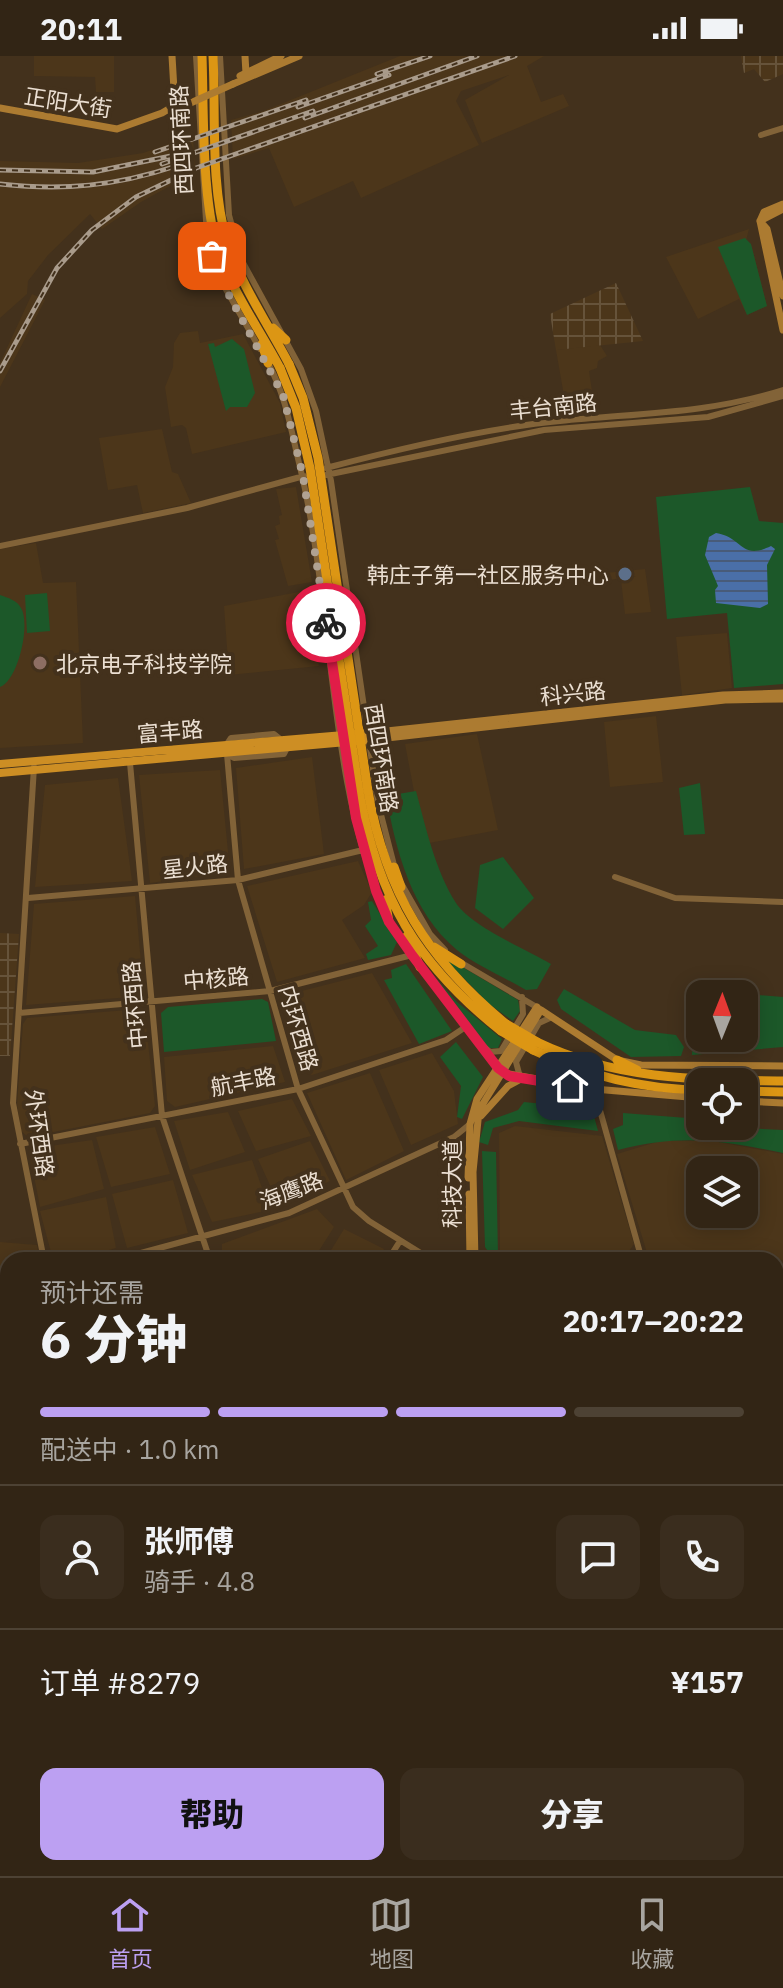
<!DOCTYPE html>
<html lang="zh">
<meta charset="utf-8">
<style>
body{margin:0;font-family:"IBM Plex Sans","Noto Sans SC",sans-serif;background:#3a2d1e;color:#f1f3f6;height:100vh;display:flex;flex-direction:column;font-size:30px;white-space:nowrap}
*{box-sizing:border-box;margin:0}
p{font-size:26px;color:#a8a5a0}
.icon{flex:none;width:44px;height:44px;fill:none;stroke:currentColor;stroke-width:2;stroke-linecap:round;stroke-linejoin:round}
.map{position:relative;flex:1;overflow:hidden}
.details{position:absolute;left:0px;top:1196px;width:784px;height:624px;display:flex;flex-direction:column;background:#322515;border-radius:24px 24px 0 0;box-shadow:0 4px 20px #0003,0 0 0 2px #4d4234}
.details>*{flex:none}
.needle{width:52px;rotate:1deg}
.controls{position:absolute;left:686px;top:924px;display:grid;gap:16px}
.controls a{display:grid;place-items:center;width:72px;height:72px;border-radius:16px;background:#322515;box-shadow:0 4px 20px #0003,0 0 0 2px #4d4234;font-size:40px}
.pin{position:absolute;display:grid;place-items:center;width:68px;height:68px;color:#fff;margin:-34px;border-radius:16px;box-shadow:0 4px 12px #0006}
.courier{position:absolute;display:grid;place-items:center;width:80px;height:80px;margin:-40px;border:6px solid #e11d48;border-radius:50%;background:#fff;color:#222;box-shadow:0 2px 10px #0007}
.summary em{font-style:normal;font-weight:800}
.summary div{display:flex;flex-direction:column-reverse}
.summary{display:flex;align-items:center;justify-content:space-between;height:136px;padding:0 40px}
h1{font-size:52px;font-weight:800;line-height:60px}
.bar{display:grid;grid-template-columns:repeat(4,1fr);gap:12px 8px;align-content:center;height:96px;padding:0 40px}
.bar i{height:10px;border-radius:6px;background:#4d4234}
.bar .on{background:#bca0f2}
.bar p{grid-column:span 4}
.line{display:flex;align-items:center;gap:20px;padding:0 40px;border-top:2px solid #4d4234}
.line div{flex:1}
.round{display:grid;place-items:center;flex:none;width:84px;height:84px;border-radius:16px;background:#3a2d1e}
.primary-button{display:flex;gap:16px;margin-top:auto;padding:16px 40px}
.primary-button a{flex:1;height:92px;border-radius:16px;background:#bca0f2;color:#111;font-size:32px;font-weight:800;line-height:92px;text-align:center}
.primary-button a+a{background:#3a2d1e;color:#f1f3f6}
.status{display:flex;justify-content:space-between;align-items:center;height:56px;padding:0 40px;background:#322515;direction:ltr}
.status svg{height:22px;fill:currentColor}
.tab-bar{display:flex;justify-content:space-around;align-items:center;height:112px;border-top:2px solid #4d4234;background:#322515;font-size:22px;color:#a8a5a0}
.tab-bar a{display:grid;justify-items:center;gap:4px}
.tab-bar .on{color:#bca0f2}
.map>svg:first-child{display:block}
.built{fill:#4c361a;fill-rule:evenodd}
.industrial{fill:url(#industrial-grid)}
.green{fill:#1c5829}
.water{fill:url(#water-rules)}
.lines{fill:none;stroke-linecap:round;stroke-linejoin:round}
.river{stroke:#4a6fa8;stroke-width:7}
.tertiary{stroke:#826338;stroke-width:6}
.secondary{stroke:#ac7b31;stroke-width:7}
.primary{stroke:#cd8e24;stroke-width:8}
.trunk{stroke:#dc9614;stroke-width:9}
.rail-casing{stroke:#a99b8b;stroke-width:5}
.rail{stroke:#43311c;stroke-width:2;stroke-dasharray:6;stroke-linecap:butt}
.secondary-bridge{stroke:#ac7b31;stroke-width:7}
.trunk-bridge{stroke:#dc9614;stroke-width:9}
.done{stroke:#b0a292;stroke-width:8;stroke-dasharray:0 14.4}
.route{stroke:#e11d48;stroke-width:10}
.service-dot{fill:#5c6f8a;stroke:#43311c;stroke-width:3}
.education-dot{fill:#8d6e63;stroke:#43311c;stroke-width:3}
.labels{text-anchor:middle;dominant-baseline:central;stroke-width:8;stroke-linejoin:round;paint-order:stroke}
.street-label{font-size:22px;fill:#ebdfd2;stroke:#43311c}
.poi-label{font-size:22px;fill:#ebdfd2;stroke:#43311c;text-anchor:end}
</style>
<div class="status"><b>20:11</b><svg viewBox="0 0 49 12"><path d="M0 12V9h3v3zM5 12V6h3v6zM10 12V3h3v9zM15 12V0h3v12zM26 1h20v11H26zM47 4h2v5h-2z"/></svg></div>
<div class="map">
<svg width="783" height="1820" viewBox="0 0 783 1820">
<defs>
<pattern id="industrial-grid" width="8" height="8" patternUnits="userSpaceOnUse" patternTransform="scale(2)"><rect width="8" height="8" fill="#4c361a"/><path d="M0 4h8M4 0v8" fill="none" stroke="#66533a"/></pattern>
<pattern id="water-rules" width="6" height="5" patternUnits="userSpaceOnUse" patternTransform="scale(2)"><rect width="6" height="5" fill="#4a6fa8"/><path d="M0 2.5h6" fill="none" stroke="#485b79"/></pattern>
</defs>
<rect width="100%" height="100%" fill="#43311c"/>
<path class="built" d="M34,0H114V36H96L95,21L34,20Z
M400,0H544L527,10L541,46L563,38L569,50L482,87L465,44L509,19L461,35L456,45L479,89L361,142L353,125L294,151L269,92L233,103L231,64L261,56Z
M193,80L195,116L141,146L102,173L90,158L48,199L28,225L27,238L0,262V105L78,107L143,97Z
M749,173L746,185L751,188L767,250L747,259L739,243L698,263L666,201Z
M32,238L45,244L0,331V307Z
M198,275L200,287L243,278L280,347L286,376L192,398L186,372L182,369L171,371L165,331L173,311L174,287L180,277Z
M600,289L607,300L598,305L597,312L589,315L595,355L567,357L556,294Z
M162,373L172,416L178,418L191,447L143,457L137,429L108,434L99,382Z
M296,431L312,526L288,530L275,484L279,483L275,470L280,468L279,460L282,459L276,433Z
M36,487L43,527L76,526L83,687L0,692V493Z
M645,513L651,556L625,558L621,524L636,520L588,527L586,519Z
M304,535L319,610L229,619L224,550Z
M727,577L732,632L682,639L676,581Z
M656,660L663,726L610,731L604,666Z
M477,678L498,774L424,788L405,688Z
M312,701L324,798L244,813L236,712Z
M220,714L230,816L150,827L139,719Z
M118,722L132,825L35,831L45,729Z
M358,805L372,836L364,849L342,864L365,902L277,926L247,830Z
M135,840L144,940L26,949L34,848Z
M372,917L412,987L312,1019L303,1014L285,954L290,938Z
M141,953L145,960L155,1050L150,1057L28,1081L21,1075L17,1048L23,968L27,962Z
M273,990L285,1026L175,1051L167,1045L164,1001Z
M432,997L454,1035L458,1068L411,1089L379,1014Z
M370,1017L404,1095L346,1124L307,1037Z
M292,1043L311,1080L256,1095L238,1055Z
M228,1056L245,1096L190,1114L174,1065Z
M515,1070L602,1080L634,1188L623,1204H512L500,1195L499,1077Z
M155,1071L170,1118L111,1131L96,1081Z
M92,1084L104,1133L40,1151L30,1099L36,1092Z
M310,1085L330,1125L279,1149L258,1103Z
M660,1085H713L783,1098V1204L648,1200L617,1098ZM700,1114H744V1158H700Z
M252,1104L270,1154L212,1166L192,1119Z
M173,1124L188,1177L127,1192L112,1138Z
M106,1141L116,1192L75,1204H53L40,1155Z
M317,1153L334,1171L313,1204H222V1188Z
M344,1173L384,1193L378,1204H325Z
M0,1186L37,1189L40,1204H8V1356L0,1365Z
M776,1368H783V1498H776Z
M0,1572H8V1668H0Z
M499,1812H637V1820H499Z"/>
<path class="industrial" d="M741,0H783V18L765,26L754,13L744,17Z
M616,227L643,285L556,294L550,258Z
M0,877L19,878L10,1000H0Z"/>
<path class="green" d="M745,182L751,188L767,250L747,259L718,191Z
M232,283L244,293L255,337L247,351H230L226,355L208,288L214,287L215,291Z
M750,431L759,465L783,467V628L734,632L727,557L667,563L656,441Z
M47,537L50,575L27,577L25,539Z
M0,539C8,542 17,544 21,552C31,568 18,625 0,631Z
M700,727L705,778L684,779L679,732Z
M416,735C426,772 435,814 456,847C472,871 526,893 551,908L537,933L526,934C504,921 477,910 457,894C411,856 396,794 386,740Z
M503,801L534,842L503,873L475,852L480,809Z
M372,845L397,886L391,899L368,904L366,898L378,890L365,870L371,864L368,846Z
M439,897L518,944L520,955L513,965L489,948Z
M406,908L452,975L419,988L384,924L392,922L391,914Z
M427,912L456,945L502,983L498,992H486Z
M564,933L635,974L676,979L684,991L681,1000L631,1001L561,953L557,944Z
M732,937L783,941V991L692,999L693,982H744V938Z
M262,943L268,946L276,985L164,996L161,957L168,951Z
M456,986L483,1021L462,1063L457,1061L461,1030L440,1001Z
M524,1046L592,1053L598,1075L519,1065L493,1072L488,1089L479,1086L485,1066L518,1054Z
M623,1057L700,1063V1070L783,1074V1097C719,1084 682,1078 618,1094L613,1073L623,1069Z
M482,1095L496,1096L498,1200H491L485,1191Z"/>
<path class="water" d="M716,477C743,481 740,505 771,490L775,493L767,509L768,548L760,552L716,547L715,534L718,530L705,499L709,481Z"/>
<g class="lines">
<path class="river" d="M0,1710H8
M776,1710H783"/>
<path class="tertiary" d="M196,0L207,181L224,230L260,293
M220,0L229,159L241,203L301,313L316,355L331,425L378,747L395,813
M761,79L783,72
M268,307C286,340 291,374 300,411C334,551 327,722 384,853
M326,412C398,393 486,372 560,365C638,357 707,358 783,334
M326,419L544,374L708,361L783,340
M0,490L187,452L304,420
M227,688L231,682L274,678L279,682
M287,692L284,698L234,702L227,698L238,824L298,1033L353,1151L369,1165L432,1204
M130,707L162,1060L210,1204
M34,711L13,1047L44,1204
M615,821L675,842L783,846
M401,827L430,878L445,894
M28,842L238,824L363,794
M388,863L410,897
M460,906L540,953
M420,909L500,1014
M19,957L270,935L412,899
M483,990L490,996L501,995L523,958L522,941
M520,1021L516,1006L539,967L552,961
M594,1033L642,1204
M20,1088L298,1033L446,984L464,972
M115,1204L289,1157L454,1081L470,1068
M388,1204L400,1185
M776,1214H783
M776,1351H783
M776,1361H783
M0,1398L8,1382
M776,1506H783
M0,1564H8
M0,1678H8
M643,1812V1820
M207,1820V1812"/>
<path class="secondary" d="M172,0L175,51
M245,0L246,18
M240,20L281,0
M233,28L299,0
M0,52L117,73L162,57L184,44
M762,164L783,153
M760,165L783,274
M760,165L767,173L783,240
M760,165L764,156L783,148
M368,677L723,639L783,637
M369,684L725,644L783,643
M503,1017L594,1033L700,1042
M744,1045L783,1047
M481,1060L508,1030L521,1023
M468,1122L470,1068L477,1043L537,951
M469,1138L470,1204
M475,1204L473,1116L479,1054L541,954L617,1004L641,1009L783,1010
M776,1680H783
M776,1687L783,1688
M488,1812V1820"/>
<path class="primary" d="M0,708L368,677
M0,717L369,684"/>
<path class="trunk" d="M202,0C204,57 201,151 221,203C236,241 261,276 280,312
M213,0C216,60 210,128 227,186C241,229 268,268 289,308
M273,272L286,284
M262,288L268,307
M368,735C386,837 427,903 506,968
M359,736C378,842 417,908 501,975
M394,811L401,831
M385,844L389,866
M407,880L420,911
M434,891L461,908
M537,986C616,1024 697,1024 783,1025
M533,994C587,1020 640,1033 700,1034
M617,1004L637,1014
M744,1035L783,1036"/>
<defs>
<path id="rail" d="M377,18L430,0
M298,51L389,19
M305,62L477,0
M155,96L306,44
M162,108L313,55
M0,114L93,116L171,100
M0,128C63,135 116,130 176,110
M0,315L57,212L92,174L136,141L196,112L515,0"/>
</defs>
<use href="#rail" class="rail-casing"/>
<use href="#rail" class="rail"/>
<path class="secondary-bridge" d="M186,49L233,28"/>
<path class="trunk-bridge" d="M289,308L303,342L318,402L368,735
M280,312L296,352L310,412L359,736
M506,968L537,986
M501,975L533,994"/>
</g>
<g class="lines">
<path class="done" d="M212,200L224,230L283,339L303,420L326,567"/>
<path class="route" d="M326,567L356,762L376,835L389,866L412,899L498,1012L509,1020L570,1030"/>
</g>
<circle class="service-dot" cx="625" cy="518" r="8"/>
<circle class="education-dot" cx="40" cy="607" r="8"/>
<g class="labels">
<g class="street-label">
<text transform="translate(68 46) rotate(9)">正阳大街</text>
<text transform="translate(181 84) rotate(-93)">西四环南路</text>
<text transform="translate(553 350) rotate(-6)">丰台南路</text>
<text transform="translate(573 637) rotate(-6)">科兴路</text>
<text transform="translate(170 675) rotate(-5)">富丰路</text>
<text transform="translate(382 702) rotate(81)">西四环南路</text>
<text transform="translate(195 810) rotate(-6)">星火路</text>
<text transform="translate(216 922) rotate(-5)">中核路</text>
<text transform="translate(134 949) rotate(-95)">中环西路</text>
<text transform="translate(299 972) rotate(74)">内环西路</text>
<text transform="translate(243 1025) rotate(-11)">航丰路</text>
<text transform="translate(40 1077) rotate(82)">外环西路</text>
<text transform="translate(451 1128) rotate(-90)">科技大道</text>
<text transform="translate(291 1134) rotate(-21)">海鹰路</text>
</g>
<g class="poi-label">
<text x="609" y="518">韩庄子第一社区服务中心</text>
<text x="56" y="607" text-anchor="start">北京电子科技学院</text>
</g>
</g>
</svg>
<div class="controls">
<a><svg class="needle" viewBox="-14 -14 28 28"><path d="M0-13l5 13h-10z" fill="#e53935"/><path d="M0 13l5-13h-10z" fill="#a8a5a0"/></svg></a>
<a><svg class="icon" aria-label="locate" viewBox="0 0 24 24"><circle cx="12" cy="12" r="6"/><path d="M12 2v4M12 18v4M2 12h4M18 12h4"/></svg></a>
<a><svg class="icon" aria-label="layers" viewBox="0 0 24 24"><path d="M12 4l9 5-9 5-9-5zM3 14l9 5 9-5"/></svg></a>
</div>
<div class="pin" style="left:212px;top:200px;background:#ea580c"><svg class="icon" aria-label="bag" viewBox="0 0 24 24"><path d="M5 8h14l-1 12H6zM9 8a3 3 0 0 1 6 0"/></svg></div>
<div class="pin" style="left:570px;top:1030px;background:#1f2937"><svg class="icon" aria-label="home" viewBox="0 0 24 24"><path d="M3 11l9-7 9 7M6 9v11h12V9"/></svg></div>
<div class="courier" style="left:326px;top:567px"><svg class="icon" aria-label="bike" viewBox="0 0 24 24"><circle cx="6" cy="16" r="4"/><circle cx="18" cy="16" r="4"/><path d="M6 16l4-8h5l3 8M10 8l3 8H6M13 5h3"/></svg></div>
<section class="details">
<div class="summary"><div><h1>6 分钟</h1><p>预计还需</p></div><em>20:17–20:22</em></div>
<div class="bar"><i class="on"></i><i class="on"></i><i class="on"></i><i></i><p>配送中 · 1.0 km</p></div>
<div class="line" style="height:144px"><a class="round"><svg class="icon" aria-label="person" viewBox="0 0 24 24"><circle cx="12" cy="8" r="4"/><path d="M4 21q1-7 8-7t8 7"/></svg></a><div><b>张师傅</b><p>骑手 · 4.8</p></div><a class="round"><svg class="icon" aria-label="chat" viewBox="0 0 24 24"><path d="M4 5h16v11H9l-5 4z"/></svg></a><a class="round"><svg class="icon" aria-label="phone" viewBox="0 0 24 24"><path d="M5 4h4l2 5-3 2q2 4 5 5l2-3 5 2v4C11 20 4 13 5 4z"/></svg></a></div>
<div class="line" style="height:104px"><div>订单 #8279</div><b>¥157</b></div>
<div class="primary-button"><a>帮助</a><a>分享</a></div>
</section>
</div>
<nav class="tab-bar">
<a class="on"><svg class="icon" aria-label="home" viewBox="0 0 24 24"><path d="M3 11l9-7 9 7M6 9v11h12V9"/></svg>首页</a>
<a><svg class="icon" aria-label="map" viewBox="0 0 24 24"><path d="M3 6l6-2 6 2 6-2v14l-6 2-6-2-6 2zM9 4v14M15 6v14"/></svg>地图</a>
<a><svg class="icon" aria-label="saved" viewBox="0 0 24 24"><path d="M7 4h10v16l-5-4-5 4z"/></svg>收藏</a>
</nav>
